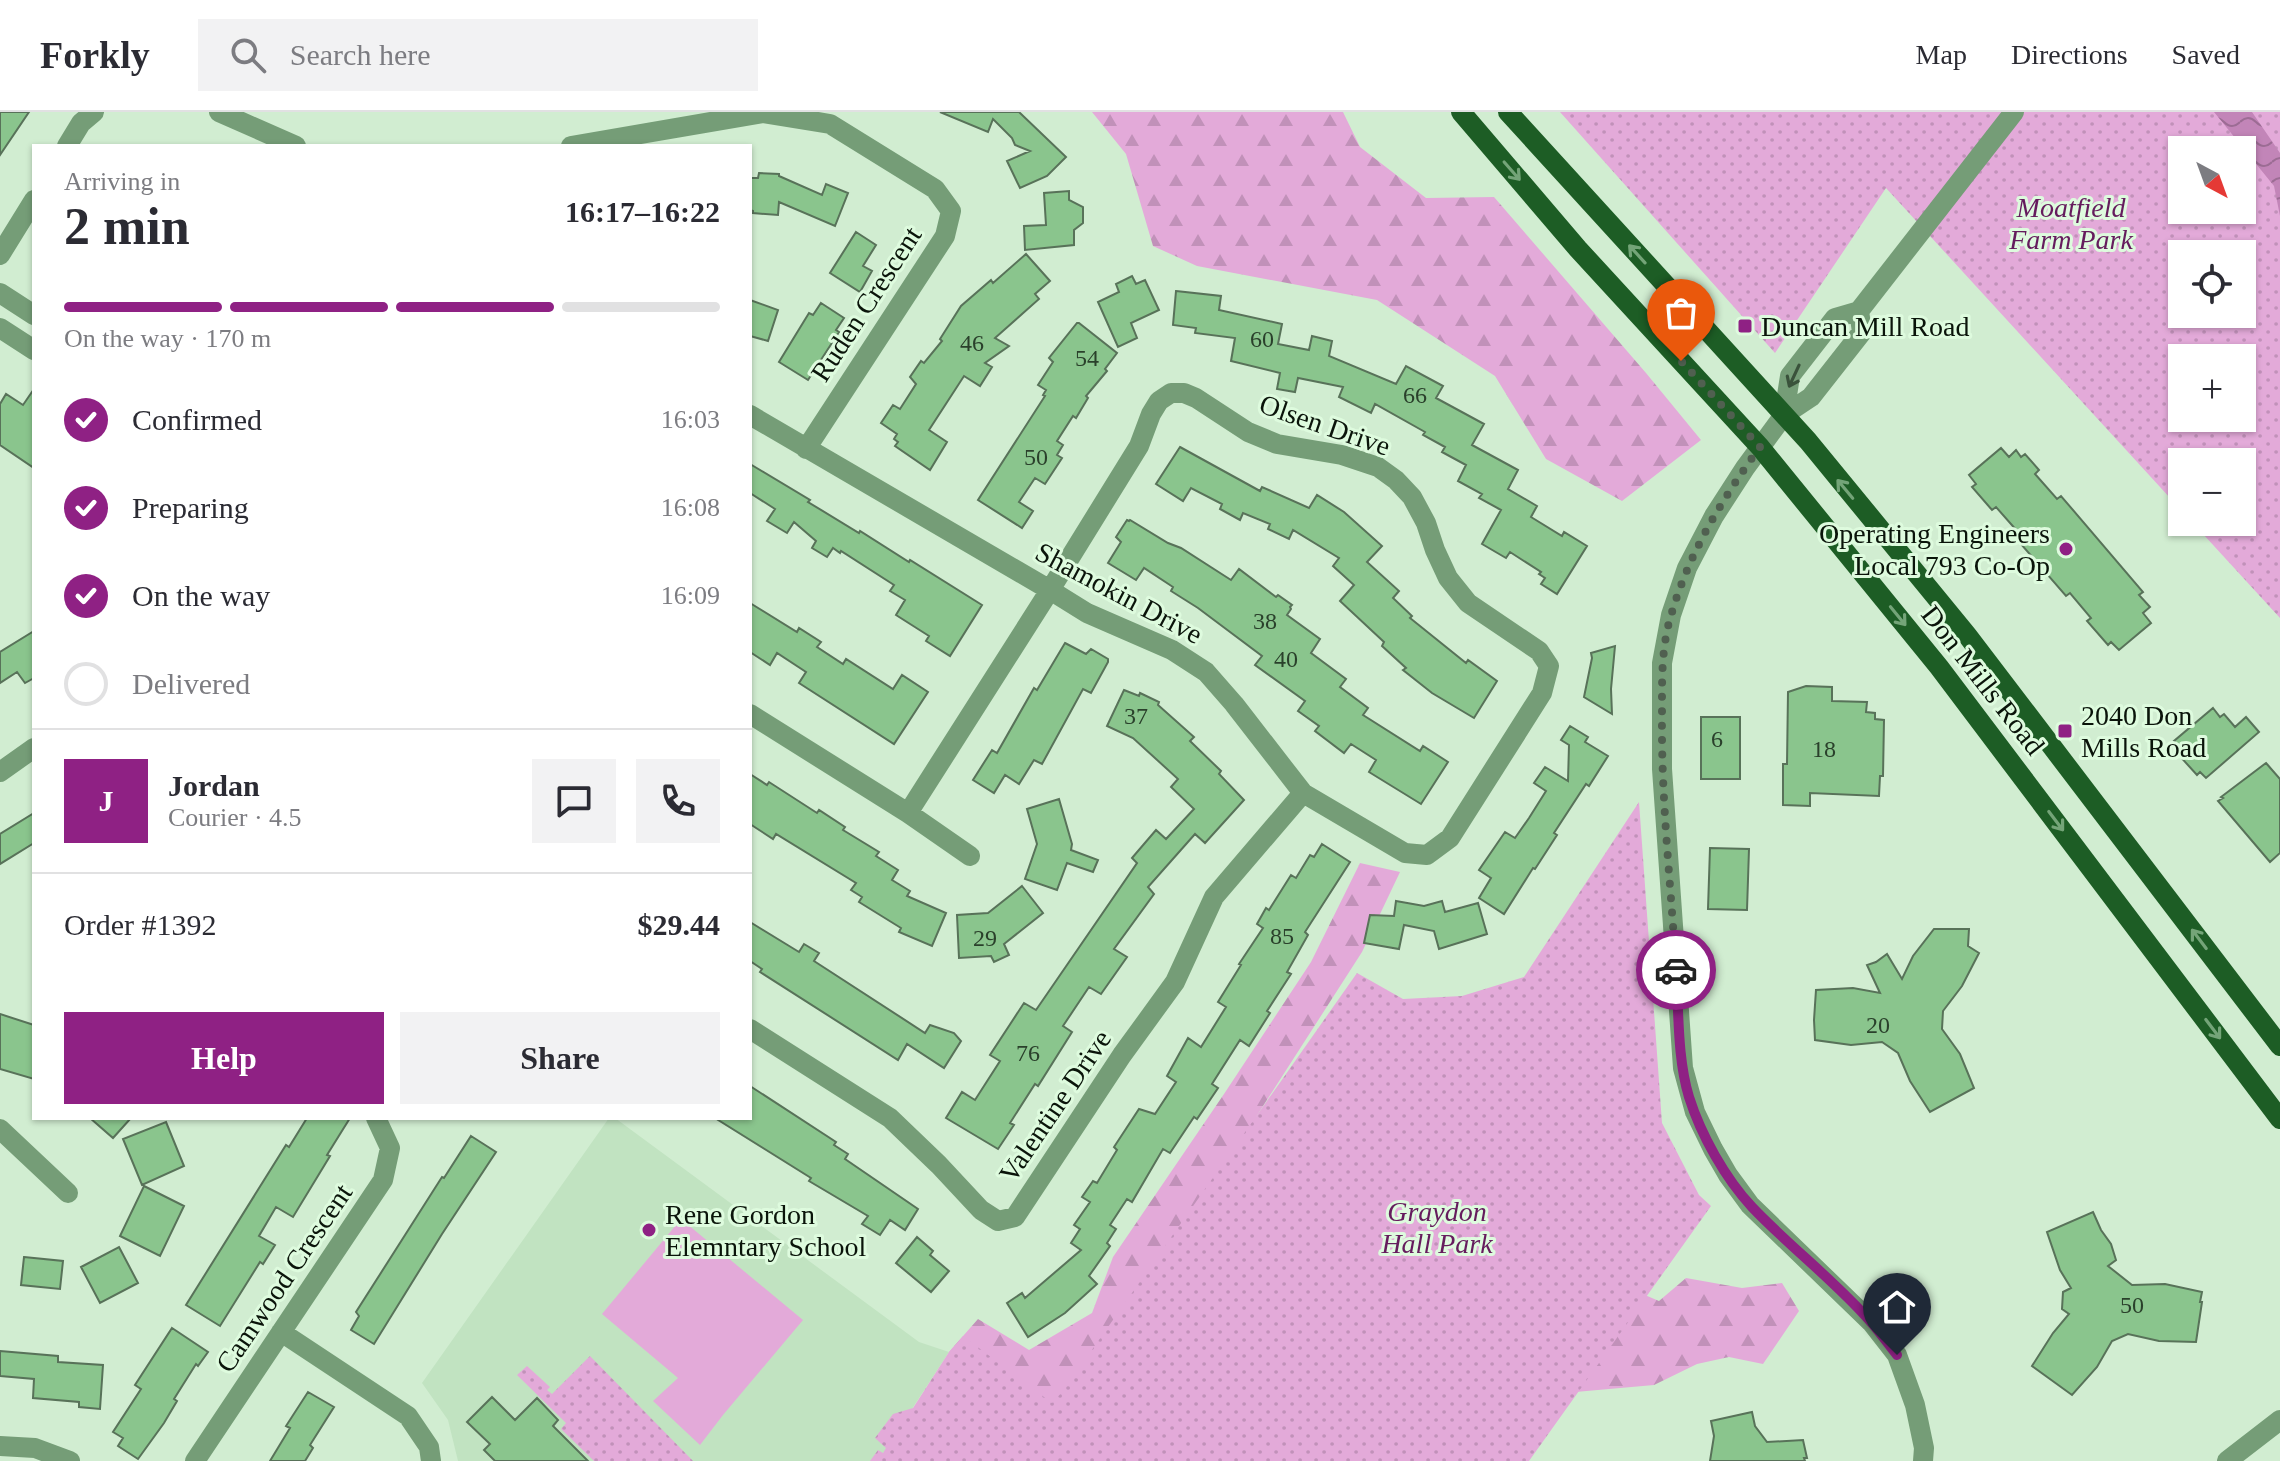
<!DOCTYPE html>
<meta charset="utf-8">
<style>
body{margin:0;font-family:Georgia,serif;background:#f2f2f3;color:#2b2b33;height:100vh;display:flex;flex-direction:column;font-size:30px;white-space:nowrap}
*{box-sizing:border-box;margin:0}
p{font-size:26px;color:#7c7c81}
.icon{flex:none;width:44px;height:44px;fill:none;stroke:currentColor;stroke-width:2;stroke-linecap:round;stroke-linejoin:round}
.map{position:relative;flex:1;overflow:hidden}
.drawer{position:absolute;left:32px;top:32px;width:720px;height:976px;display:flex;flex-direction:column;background:#fff;border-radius:0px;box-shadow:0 2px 6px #0004}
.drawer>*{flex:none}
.needle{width:52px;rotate:139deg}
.fabs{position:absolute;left:2168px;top:24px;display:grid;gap:16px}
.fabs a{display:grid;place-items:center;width:88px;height:88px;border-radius:0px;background:#fff;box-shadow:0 2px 6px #0004;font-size:40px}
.pin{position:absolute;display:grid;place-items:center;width:68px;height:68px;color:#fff;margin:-82px -34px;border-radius:50% 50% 50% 0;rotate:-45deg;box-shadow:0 0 8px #0007}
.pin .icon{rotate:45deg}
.courier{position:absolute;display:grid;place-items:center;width:80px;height:80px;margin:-40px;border:6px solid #8f2184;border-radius:50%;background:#fff;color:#222;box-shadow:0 2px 10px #0007}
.headline em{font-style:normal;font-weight:600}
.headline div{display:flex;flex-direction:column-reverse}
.headline{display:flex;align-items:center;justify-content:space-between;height:136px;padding:0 32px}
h1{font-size:52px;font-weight:600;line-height:60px}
.bar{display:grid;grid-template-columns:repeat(4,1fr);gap:12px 8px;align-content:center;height:96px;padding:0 32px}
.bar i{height:10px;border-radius:6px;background:#e1e1e2}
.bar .active{background:#8f2184}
.bar p{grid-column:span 4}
.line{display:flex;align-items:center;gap:20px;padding:0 32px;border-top:2px solid #e1e1e2}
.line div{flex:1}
.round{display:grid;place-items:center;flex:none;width:84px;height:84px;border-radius:0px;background:#f2f2f3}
ol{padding:0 32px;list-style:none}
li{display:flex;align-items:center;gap:24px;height:88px}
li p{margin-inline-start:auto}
li .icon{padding:8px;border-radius:50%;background:#8f2184;color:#fff;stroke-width:4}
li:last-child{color:#7c7c81}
li i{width:44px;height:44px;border:4px solid #e1e1e2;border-radius:50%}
.cta{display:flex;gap:16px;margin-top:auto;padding:16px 32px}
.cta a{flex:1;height:92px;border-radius:0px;background:#8f2184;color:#fff;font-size:32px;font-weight:600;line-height:92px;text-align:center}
.cta a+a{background:#f2f2f3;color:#2b2b33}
header{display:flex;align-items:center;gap:48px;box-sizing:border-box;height:112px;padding:0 40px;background:#fff;border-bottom:2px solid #e1e1e2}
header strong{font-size:38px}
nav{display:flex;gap:44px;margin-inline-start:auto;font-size:28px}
.search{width:560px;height:72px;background:#f2f2f3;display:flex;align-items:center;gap:20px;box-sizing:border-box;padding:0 28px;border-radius:0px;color:#7c7c81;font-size:30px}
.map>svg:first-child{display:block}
.built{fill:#c1e3c1}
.green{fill:#e3aad9}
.forest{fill:url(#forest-firs)}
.park{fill:url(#park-dots);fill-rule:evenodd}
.water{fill:url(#water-waves)}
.building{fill:#8ac58d;stroke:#587259;stroke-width:2}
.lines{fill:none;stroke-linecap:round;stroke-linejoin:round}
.minor{stroke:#759d77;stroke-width:20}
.major{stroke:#1d5d25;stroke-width:20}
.oneway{stroke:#74a478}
.oneway2{stroke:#3a523b}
.done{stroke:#506050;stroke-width:8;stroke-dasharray:0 14.4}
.route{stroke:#8f2184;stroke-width:10}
.poi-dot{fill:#8f2184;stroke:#defbde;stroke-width:3}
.labels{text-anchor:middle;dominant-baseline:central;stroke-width:6;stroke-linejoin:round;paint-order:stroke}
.number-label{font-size:24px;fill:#2a402b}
.park-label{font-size:28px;font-style:italic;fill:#651c5d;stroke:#defbde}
.street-label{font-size:28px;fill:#0a140a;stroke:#defbde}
.poi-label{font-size:28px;fill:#0a140a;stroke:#defbde;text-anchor:start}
</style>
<header>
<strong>Forkly</strong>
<div class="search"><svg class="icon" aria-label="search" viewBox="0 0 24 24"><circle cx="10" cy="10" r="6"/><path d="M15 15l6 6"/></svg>Search here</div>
<nav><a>Map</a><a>Directions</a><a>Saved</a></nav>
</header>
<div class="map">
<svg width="2280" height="1349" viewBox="0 0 2280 1349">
<defs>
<pattern id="forest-firs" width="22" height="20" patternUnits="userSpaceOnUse" patternTransform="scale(2)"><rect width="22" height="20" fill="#e3aad9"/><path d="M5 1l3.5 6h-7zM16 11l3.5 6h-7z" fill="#c191b9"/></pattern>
<pattern id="park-dots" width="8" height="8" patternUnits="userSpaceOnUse" patternTransform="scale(2)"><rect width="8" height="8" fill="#e3aad9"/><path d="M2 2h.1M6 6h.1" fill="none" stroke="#c191b9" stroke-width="1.8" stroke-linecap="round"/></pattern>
<pattern id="water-waves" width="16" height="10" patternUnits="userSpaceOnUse" patternTransform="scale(2)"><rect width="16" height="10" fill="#c285b8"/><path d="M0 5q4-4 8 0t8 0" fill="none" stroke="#9c6c94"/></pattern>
</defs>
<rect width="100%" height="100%" fill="#d1edd1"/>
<path class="built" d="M609,1006H615L919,1230L949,1240L878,1349H458L448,1308L422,1271Z"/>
<path class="green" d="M681,1107L803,1208L723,1303L700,1333L653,1289L678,1266L602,1202Z"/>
<path class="forest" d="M1092,0H1343L1360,35L1426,86L1494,85L1646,261L1701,328L1622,389L1546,347L1495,264L1377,188L1197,154L1153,134L1126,42Z
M1360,751L1400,760L1362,840L1256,1005L1295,1148L968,1349L949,1240L978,1207L1029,1238L1092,1201L1113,1145L1224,982L1311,850Z
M1686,1166L1742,1176L1782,1171L1799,1199L1763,1252L1729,1245L1697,1252L1654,1273L1553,1282L1378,1349L1612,1169L1659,1189Z"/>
<path class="park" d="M1560,0H2280V506L2192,410H2242V350H2182V399L1886,76L1775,241ZM2182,38H2242V98H2182ZM2182,142H2242V202H2182ZM2182,246H2242V306H2182Z
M1639,690L1662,1011L1699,1083L1711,1094L1529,1349H870L878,1338L883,1341L886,1336L875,1326L893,1302L913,1296L949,1240L963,1224L1052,1291L1063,1279L1357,861L1403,887L1462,884L1524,865Z
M590,1244L693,1349H594L561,1317L566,1311L517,1263L527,1254L550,1275L547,1278L552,1282Z"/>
<path class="water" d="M2214,0H2252L2280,41V104L2274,74Z"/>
<path class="building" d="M0,0H29L0,43Z
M940,0H1019L1066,45L1047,64L1020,76L1007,49L1030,39L1015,33L1012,26L993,7L988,20Z
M759,61L779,62V64L822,83L826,72L848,81L835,114L779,90L778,103L753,101V99L750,98V66H758Z
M1069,79V88L1083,95V111L1074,118V133L1025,138L1024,114L1046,113L1044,81Z
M856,120L876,133L863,154L872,159L860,180L830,161Z
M1026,142L1050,169L1035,182L1039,187L995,226L1009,234L985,251L992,255L980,274L964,264L929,318L947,330L930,358L895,334L898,330L894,327L897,322L881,311L893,293L900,297L916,272L910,265L921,249L924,251L942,229L940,227L961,194L991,168L993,171Z
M1132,164L1136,172L1145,168L1159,198L1131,211L1137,226L1118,235L1098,190L1119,180L1116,172Z
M1176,179L1221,184L1219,198L1282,212L1278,232L1309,238L1312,224L1332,229L1329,244L1396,272L1406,254L1443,274L1436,286L1484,312L1472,333L1518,358L1508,377L1537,394L1531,405L1562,424L1564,420L1587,434L1557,482L1541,472L1545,466L1539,462L1541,460L1510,440L1506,446L1482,432L1501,398L1479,386L1482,382L1458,369L1466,353L1442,340L1445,335L1423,323L1425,320L1375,292L1371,301L1339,285L1343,275L1298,266L1295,280L1277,277L1280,261L1231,249L1235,226L1195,221L1196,216L1173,213Z
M750,188L778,198L768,229L750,224Z
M821,191L844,206L836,218L839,220L808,268L779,250L809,201L813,203Z
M1077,211H1079L1117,241L1105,257L1107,259L1086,284L1088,286L1076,306L1073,304L1057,329L1063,333L1057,343L1062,346L1045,372L1035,366L1019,390L1033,399L1022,416L978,388L1045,284L1043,283L1046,278L1038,273L1053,250L1049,246Z
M34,277V356L0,333V292L6,282L23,293Z
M1180,335L1260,379L1262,375L1309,396L1317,383L1344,400L1382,434L1367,450L1399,479L1393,486L1412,504L1410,506L1466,551L1468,548L1497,569L1474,606L1432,581L1403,558L1406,556L1382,534L1384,530L1340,489L1354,473L1333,454L1339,446L1293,418L1289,427L1268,417L1270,412L1243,401L1240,408L1220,397L1222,392L1191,376L1183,389L1156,372Z
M2001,336L2009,345L2016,338L2021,345L2025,342L2039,358L2035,362L2057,387L2061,384L2143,480L2139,483L2150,495L2143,501L2151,511L2119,538L2111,530L2108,533L2087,509L2091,506L2070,481L2066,484L2014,424L2018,420L1996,395L1992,398L1972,375L1976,372L1969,363Z
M750,352L810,388L808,390L859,421L860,419L909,450L910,448L982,493L950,544L926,529L929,524L896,503L905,488L890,479L894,473L841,439L840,441L833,436L827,445L812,436L816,429L794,410L787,421L767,409L775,397L750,381Z
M1127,408L1129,409L1130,408L1168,431L1181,436L1231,468L1239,457L1276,485L1278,483L1292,493L1290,495L1291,497L1287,503L1320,527L1311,541L1346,567L1340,575L1368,596L1363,603L1420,639L1423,634L1448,650L1421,692L1369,660L1376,648L1351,632L1344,641L1315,619L1319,614L1298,599L1305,589L1255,553L1262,544L1198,496L1171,479L1173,475L1144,456L1136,468L1108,451L1121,430L1116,425Z
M750,491L797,520L799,516L821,530L817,535L843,552L846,547L893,577L902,563L928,580L894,632L799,571L806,560L777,541L770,553L750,540Z
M34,519V566L25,571L17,560L0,571V540Z
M1065,531L1086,542L1091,537L1108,547V550L1091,581L1083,577L1042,652L1034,648L1019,672L1005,663L994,681L973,668L992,638L997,641L1034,576L1037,578Z
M1615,534L1611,577L1612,602L1584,585L1592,546L1591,541Z
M1806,574L1832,575V589L1867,590L1866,600L1875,601V607L1884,608L1883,664H1880L1879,684L1810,681V694L1783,693V652H1787L1788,580Z
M1124,578L1139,584L1140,581L1159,590L1158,593L1194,625L1190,629L1221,659L1219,662L1244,688L1205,731L1195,722L1148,775L1154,782L1114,837L1127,845L1101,882L1089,875L1063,914L1072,920L1038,974L1035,972L1010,1011L1014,1013L998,1037L946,1006L962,980L975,988L1000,949L990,943L1024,891L1036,898L1137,751L1132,746L1156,718L1166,727L1194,697L1171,675L1178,667L1133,626L1107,614Z
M2213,596L2220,605L2224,602L2235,615L2246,605L2259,620L2206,666L2200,660L2197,663L2177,641L2181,638L2174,629Z
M1701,605H1740V667H1701Z
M1570,614L1588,625L1585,630L1608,644L1589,674L1586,672L1554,721L1557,723L1535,757L1533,756L1504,802L1479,786L1491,766L1479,758L1505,720L1515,726L1529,706L1546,679L1534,671L1545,655L1568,669L1569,633L1561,628Z
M2266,651L2280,667V741L2270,750L2218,689L2223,686L2221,685Z
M750,662L767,673L769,670L817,701L819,698L845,715L843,718L879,740L876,744L898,758L892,768L910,779L907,784L946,801L932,834L899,820L901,816L859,790L862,785L851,778L856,771L776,722L773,727L750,712Z
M1059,687L1072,732L1071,738L1098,748L1093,760L1067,751L1057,778L1025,767L1037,732L1027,697Z
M34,701V731L0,752V722Z
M1322,732L1350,750L1305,820L1308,823L1287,860L1291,862L1267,899L1270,901L1249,934L1240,928L1212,972L1218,976L1197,1007L1194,1005L1170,1041L1163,1037L1132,1090L1127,1087L1110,1113L1116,1117L1107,1131L1110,1134L1089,1164L1097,1172L1065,1201L1028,1225L1007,1191L1022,1181L1025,1186L1081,1138L1071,1131L1080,1117L1074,1113L1090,1090L1082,1085L1093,1069L1097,1071L1117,1038L1114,1035L1139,997L1155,1002L1176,970L1167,964L1188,926L1201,935L1226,895L1218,890L1241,853L1239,852L1263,816L1257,812L1266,796L1269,798L1291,763L1296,766L1310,743L1314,745Z
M1710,736L1749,737L1747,798L1708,797Z
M1022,774L1043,801L1004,832L1009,843L994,850L991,844L959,846L957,803L988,801Z
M1396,789L1424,794L1442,789L1445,800L1478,791L1487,822L1439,837L1434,819L1404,813L1399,837L1364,831L1370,803L1394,804Z
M750,810L799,840L804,832L819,841L814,849L925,921L930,913L954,921L961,929L944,956L907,932L898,948L760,860L762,857L750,849Z
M1934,817H1969L1968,834L1979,841L1962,874L1943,899L1942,917L1960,942L1974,976L1930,1000L1910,969L1898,941L1882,930L1851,933L1815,928L1814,908L1816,878L1853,876L1880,881L1867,853L1876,850L1887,842L1902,867L1913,844Z
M0,902L34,913V967L0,957Z
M750,974L836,1030L834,1033L848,1042L845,1047L918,1097L905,1118L890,1108L880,1123L862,1112L868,1104L809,1069L811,1066L715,1006H750Z
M90,1006H131L113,1026Z
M307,1006H350L327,1043L330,1044L293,1105L276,1095L259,1124L275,1133L263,1152L260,1150L220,1214L186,1193L286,1033L289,1035Z
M166,1010L184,1054L142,1073L123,1027Z
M471,1024L496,1040L442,1122L374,1232L351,1218L359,1204L356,1200L442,1065L444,1066Z
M144,1074L184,1094L160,1144L120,1124Z
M2093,1100L2101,1118L2111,1132L2116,1148L2108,1154L2132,1173L2165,1172L2202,1180L2200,1190H2202L2196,1230L2159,1229L2128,1222L2112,1229L2097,1255L2072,1283L2032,1254L2053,1221L2069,1202L2062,1197L2063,1180L2071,1176L2060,1158L2047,1120Z
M917,1125L933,1139L930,1143L949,1159L931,1180L896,1151Z
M119,1135L138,1171L100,1191L81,1155Z
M24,1145L63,1149L60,1177L21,1173Z
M172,1216L208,1240L198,1254L196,1252L174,1287L177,1289L164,1311L138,1347L118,1334L123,1326L113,1320L141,1277L135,1273Z
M0,1239L58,1244V1250L103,1253L100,1297L79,1295V1290L33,1286L34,1267L0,1264Z
M308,1280L334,1295L310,1333L313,1336L305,1349H270L290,1316L286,1314Z
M492,1285L515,1308L537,1286L558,1308L553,1314L588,1349H495L484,1338L490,1332L467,1310Z
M1752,1300L1755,1314L1767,1330L1803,1328L1807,1346H1804L1805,1349H1710L1714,1324L1711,1309Z"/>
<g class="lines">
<path class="minor" d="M219,0L296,34
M67,34L81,11L94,0
M571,34L763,1L830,12L935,77L951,99L945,124L806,337
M0,143L34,88
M0,181L34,203
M1859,199L1862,220L1811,285L1784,303L1745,356L1714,404L1687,456L1671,503L1662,551V657L1683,956L1695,1000L1713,1037L1728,1063L1750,1093L1872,1211L1897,1243L1915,1293L1924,1336L1923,1349
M0,216L34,238
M750,303L1050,478L1087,501L1172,538L1206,560L1234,592L1303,681L1405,741L1427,743L1450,726L1542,581L1549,554L1539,539L1468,491L1448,466L1435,438L1426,411L1412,385L1396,368L1378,355L1342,343L1277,332L1248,320L1196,286L1184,281H1171L1159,289L1151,302L1139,334L1050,478L908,701L750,602
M1784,303L1790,264L1835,206L1859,199L2014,0
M0,660L34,636
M908,701L970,744
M750,917L890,1006L939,1053L981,1098L998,1109L1015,1105L1122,943L1175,870L1214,785L1303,681
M0,1017L68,1081
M281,1220L408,1304L429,1335L431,1349
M0,1334L35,1336L70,1349
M195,1349L383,1068L390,1036L376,1006
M2227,1349L2280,1308"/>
<path class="major" d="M1461,0L1578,137L1760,335L1939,555L2280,1007
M1508,0L1808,329L1967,523L2280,934"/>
</g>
<defs><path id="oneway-shaft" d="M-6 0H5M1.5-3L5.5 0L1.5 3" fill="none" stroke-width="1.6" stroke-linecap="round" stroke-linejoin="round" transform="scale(2)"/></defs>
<g class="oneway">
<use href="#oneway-shaft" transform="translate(1512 59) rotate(49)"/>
<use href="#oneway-shaft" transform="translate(1637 142) rotate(-132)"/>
<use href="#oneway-shaft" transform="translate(1845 377) rotate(-130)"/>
<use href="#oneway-shaft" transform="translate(1898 504) rotate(51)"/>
<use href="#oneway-shaft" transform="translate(2056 709) rotate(53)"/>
<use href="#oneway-shaft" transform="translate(2199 827) rotate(-127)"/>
<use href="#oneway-shaft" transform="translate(2213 917) rotate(53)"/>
</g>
<use class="oneway2" href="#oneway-shaft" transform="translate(1794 264) rotate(115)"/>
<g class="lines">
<path class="done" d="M1676,858C1671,773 1661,688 1662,603C1662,568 1661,534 1672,500C1690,439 1723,386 1760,335L1681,249"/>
<path class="route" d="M1676,858C1679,899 1677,945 1689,985C1701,1023 1725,1066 1752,1095C1790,1135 1834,1168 1870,1209C1880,1220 1888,1232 1897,1243"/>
</g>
<g class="poi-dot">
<rect x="1737" y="206" width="16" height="16" rx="4"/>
<circle cx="2066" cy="437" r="8"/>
<rect x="2057" y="611" width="16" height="16" rx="4"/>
<circle cx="649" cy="1118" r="8"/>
</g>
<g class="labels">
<g class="number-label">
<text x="1262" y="227">60</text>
<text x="972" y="231">46</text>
<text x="1087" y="246">54</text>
<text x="1415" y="283">66</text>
<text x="1036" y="345">50</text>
<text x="1265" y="509">38</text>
<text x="1286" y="547">40</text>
<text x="1136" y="604">37</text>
<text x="1717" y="627">6</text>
<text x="1824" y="637">18</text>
<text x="1282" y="824">85</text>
<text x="985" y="826">29</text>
<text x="1878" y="913">20</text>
<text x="1028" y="941">76</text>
<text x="2132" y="1193">50</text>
</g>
<g class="park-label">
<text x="2071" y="95">Moatfield<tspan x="2071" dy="32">Farm Park</tspan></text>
<text x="1437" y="1099">Graydon<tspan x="1437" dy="32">Hall Park</tspan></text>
</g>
<g class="street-label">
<text transform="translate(866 192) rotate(-57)">Ruden Crescent</text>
<text transform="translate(1325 313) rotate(19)">Olsen Drive</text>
<text transform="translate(1119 481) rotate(28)">Shamokin Drive</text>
<text transform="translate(1983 568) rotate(52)">Don Mills Road</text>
<text transform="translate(1055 994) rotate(-56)">Valentine Drive</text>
<text transform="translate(284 1166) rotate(-56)">Camwood Crescent</text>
</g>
<g class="poi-label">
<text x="1761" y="214">Duncan Mill Road</text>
<text x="2050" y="421" text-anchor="end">Operating Engineers<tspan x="2050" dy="32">Local 793 Co-Op</tspan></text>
<text x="2081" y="603">2040 Don<tspan x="2081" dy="32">Mills Road</tspan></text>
<text x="665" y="1102">Rene Gordon<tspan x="665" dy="32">Elemntary School</tspan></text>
</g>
</g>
</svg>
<div class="fabs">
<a><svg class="needle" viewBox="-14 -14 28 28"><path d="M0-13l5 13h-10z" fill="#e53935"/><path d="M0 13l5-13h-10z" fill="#7c7c81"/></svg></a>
<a><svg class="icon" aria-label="locate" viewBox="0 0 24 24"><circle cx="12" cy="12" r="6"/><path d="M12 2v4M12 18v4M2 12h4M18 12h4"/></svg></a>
<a>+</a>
<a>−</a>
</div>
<div class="pin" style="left:1681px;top:249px;background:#ea580c"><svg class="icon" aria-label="bag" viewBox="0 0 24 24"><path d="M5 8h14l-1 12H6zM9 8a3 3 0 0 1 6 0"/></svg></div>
<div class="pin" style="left:1897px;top:1243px;background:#1f2937"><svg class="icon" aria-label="home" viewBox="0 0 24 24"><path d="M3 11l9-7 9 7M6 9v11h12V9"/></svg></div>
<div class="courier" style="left:1676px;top:858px"><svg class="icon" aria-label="car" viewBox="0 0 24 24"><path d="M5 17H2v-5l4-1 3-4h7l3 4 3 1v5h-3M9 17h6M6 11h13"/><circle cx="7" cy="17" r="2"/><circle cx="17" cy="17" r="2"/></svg></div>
<section class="drawer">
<div class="headline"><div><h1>2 min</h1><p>Arriving in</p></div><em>16:17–16:22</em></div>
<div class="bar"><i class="active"></i><i class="active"></i><i class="active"></i><i></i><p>On the way · 170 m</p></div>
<ol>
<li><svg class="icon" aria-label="check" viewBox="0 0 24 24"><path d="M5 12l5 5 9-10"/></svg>Confirmed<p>16:03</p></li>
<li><svg class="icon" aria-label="check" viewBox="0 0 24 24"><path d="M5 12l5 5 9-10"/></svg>Preparing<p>16:08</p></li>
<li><svg class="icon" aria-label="check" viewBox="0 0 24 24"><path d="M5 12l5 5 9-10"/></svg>On the way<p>16:09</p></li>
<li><i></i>Delivered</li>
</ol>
<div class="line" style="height:144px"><b class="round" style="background:#8f2184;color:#fff">J</b><div><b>Jordan</b><p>Courier · 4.5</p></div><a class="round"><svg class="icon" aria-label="chat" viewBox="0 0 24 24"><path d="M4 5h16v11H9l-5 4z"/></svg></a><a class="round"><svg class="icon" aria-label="phone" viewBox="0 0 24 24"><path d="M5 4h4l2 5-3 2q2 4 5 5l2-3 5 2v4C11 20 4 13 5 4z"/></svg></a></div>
<div class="line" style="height:104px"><div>Order #1392</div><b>$29.44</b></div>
<div class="cta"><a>Help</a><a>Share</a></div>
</section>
</div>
